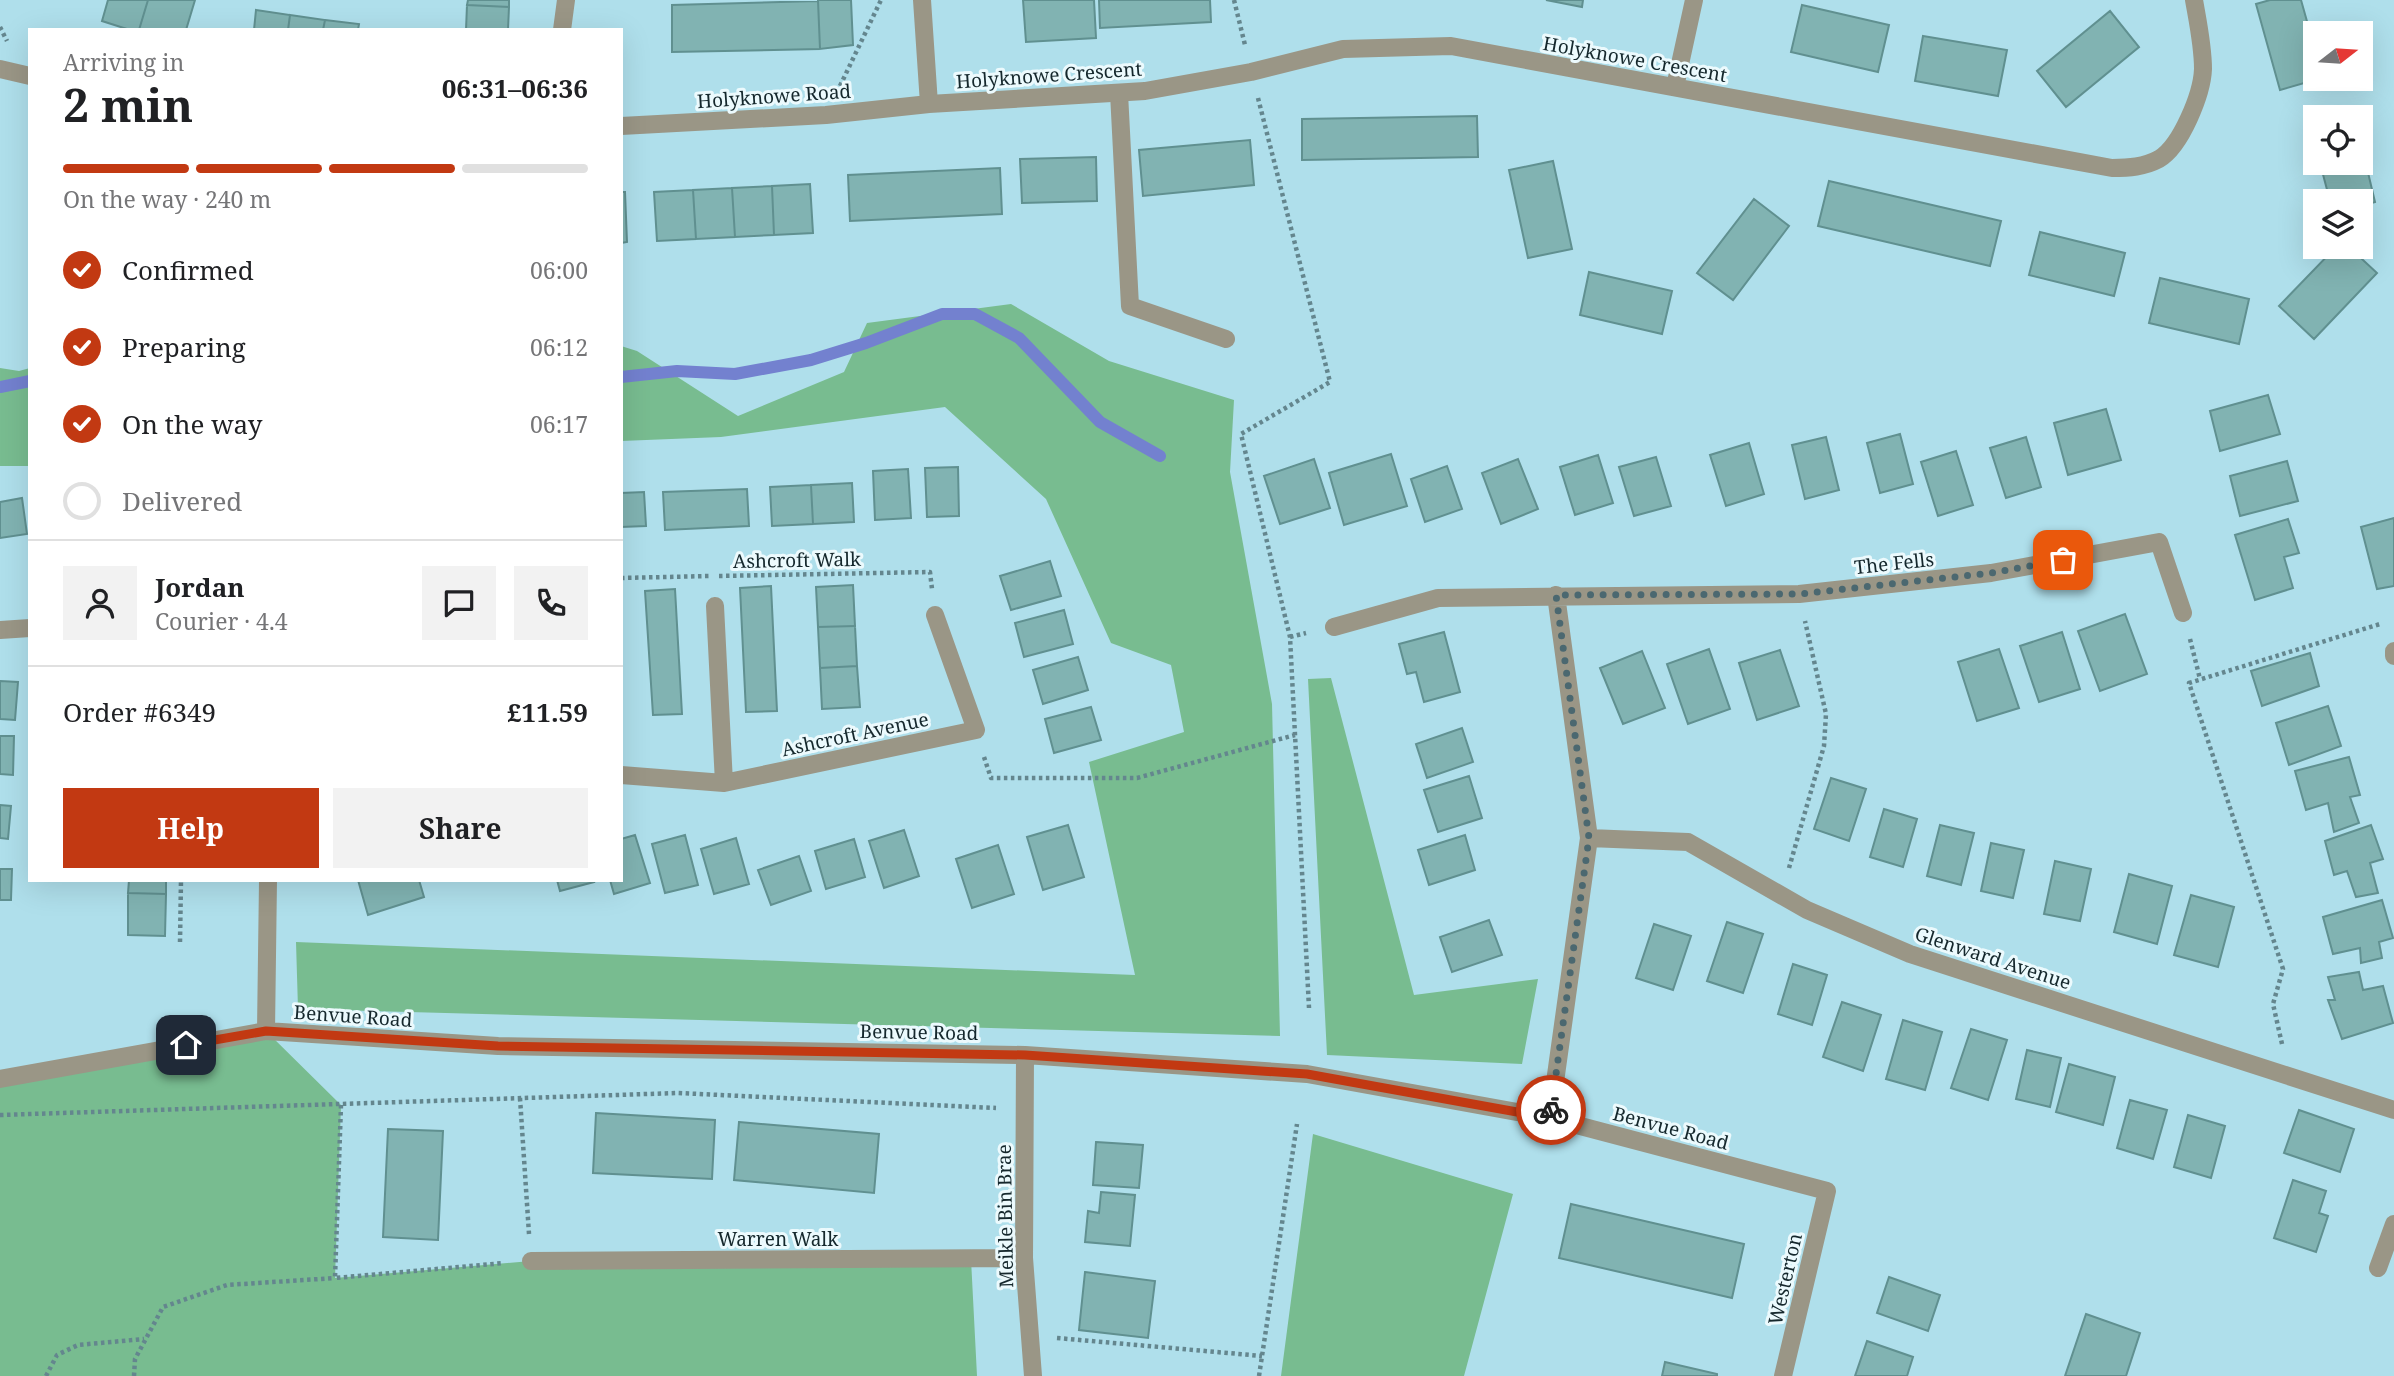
<!DOCTYPE html>
<meta charset="utf-8">
<style>
body{margin:0;font-family:"Noto Serif",serif;background:#f2f2f2;color:#202124;height:100vh;display:flex;flex-direction:column;font-size:26px;white-space:nowrap}
*{box-sizing:border-box;margin:0}
p{font-size:23px;color:#757577}
.icon{flex:none;width:38px;height:38px;fill:none;stroke:currentColor;stroke-width:2;stroke-linecap:round;stroke-linejoin:round}
.map{position:relative;flex:1;overflow:hidden}
.sheet{position:absolute;left:28px;top:28px;width:595px;height:854px;display:flex;flex-direction:column;background:#fff;border-radius:0px;box-shadow:0 7px 28px #0002}
.sheet>*{flex:none}
.needle{width:46px;rotate:73deg}
.fabs{position:absolute;left:2303px;top:21px;display:grid;gap:14px}
.fabs a{display:grid;place-items:center;width:70px;height:70px;border-radius:0px;background:#fff;box-shadow:0 7px 28px #0002;font-size:35px}
.pin{position:absolute;display:grid;place-items:center;width:60px;height:60px;color:#fff;margin:-30px;border-radius:14px;box-shadow:0 4px 10px #0006}
.courier{position:absolute;display:grid;place-items:center;width:70px;height:70px;margin:-35px;border:5px solid #c23912;border-radius:50%;background:#fff;color:#222;box-shadow:0 2px 9px #0007}
.overview em{font-style:normal;font-weight:700}
.overview div{display:flex;flex-direction:column-reverse}
.overview{display:flex;align-items:center;justify-content:space-between;height:119px;padding:0 35px}
h1{font-size:46px;font-weight:700;line-height:52px}
.bar{display:grid;grid-template-columns:repeat(4,1fr);gap:10px 7px;align-content:center;height:84px;padding:0 35px}
.bar i{height:9px;border-radius:5px;background:#e0e0e0}
.bar .selected{background:#c23912}
.bar p{grid-column:span 4}
.line{display:flex;align-items:center;gap:18px;padding:0 35px;border-top:2px solid #e0e0e0}
.line div{flex:1}
.round{display:grid;place-items:center;flex:none;width:74px;height:74px;border-radius:0px;background:#f2f2f2}
ol{padding:0 35px;list-style:none}
li{display:flex;align-items:center;gap:21px;height:77px}
li p{margin-inline-start:auto}
li .icon{padding:7px;border-radius:50%;background:#c23912;color:#fff;stroke-width:4}
li:last-child{color:#757577}
li i{width:38px;height:38px;border:4px solid #e0e0e0;border-radius:50%}
.action{display:flex;gap:14px;margin-top:auto;padding:14px 35px}
.action a{flex:1;height:80px;border-radius:0px;background:#c23912;color:#fff;font-size:28px;font-weight:700;line-height:80px;text-align:center}
.action a+a{background:#f2f2f2;color:#202124}
.map>svg:first-child{display:block}
.green{fill:#78bc90}
.lines{fill:none;stroke-linecap:round;stroke-linejoin:round}
.stream{stroke:#7381cf;stroke-width:12}
.building{fill:#81b3b2;stroke:#609090;stroke-width:2}
.path{stroke:#64868e;stroke-width:4.5;stroke-dasharray:3.5 3.5;stroke-linecap:butt}
.lane{stroke:#9a9686;stroke-width:18}
.street{stroke:#9a9686;stroke-width:18}
.done{stroke:#4b6870;stroke-width:7;stroke-dasharray:0 12.6}
.route{stroke:#c23912;stroke-width:9}
.labels{text-anchor:middle;dominant-baseline:central;stroke-width:6;stroke-linejoin:round;paint-order:stroke}
.street-label{font-size:19px;fill:#15282d;stroke:#ecfafd}
</style>
<div class="map">
<svg width="2394" height="1376" viewBox="0 0 2394 1376">
<rect width="100%" height="100%" fill="#afdfeb"/>
<path class="green" d="M1011,304L1109,361L1234,400L1230,472L1272,704L1280,1036L298,1009L296,942L1135,975L1089,762L1184,732L1171,665L1111,643L1046,499L945,407L721,437L621,441V346L637,351L738,416L844,372L867,323Z
M0,368L19,371L30,368V466H0Z
M1331,678L1414,995L1538,979L1522,1064L1327,1055L1308,679Z
M266,1031L341,1105L335,1278L531,1261L971,1259L977,1376H0V1079Z
M1313,1134L1513,1194L1464,1376H1281Z"/>
<g class="lines">
<path class="stream" d="M621,377L677,371L735,374L811,360L866,343L942,314H975L1019,338L1100,422L1160,456
M0,387L30,381"/>
</g>
<path class="building" d="M108,0H148L139,30H130L102,21Z
M148,0H195L186,30H139Z
M468,0H509V7L467,5Z
M818,0H851L853,45L820,49Z
M1023,0H1094L1096,38L1026,42Z
M1099,0H1210L1211,22L1100,28Z
M1546,0H1583L1582,7Z
M2270,0H2301L2315,50V79H2318L2280,90L2256,4Z
M818,1L820,49L672,52V5Z
M467,5L509,7L508,30H466Z
M1802,5L1889,25L1878,72L1791,52Z
M256,10L290,15L288,30H254Z
M2110,11L2139,47L2066,107L2037,71Z
M290,15L325,20L323,30H288Z
M325,20L359,24L358,30H323Z
M1923,36L2007,50L1998,96L1915,81Z
M2352,107L2354,117H2315V143L2309,118Z
M1477,116L1478,157L1302,160V119Z
M1250,140L1254,185L1143,196L1139,150Z
M2361,143L2375,202L2361,206V201H2330L2320,163H2361Z
M1096,157L1097,201L1022,203L1020,159Z
M1553,161L1572,249L1528,258L1509,170Z
M1000,168L1002,214L850,221L848,175Z
M1829,181L2001,221L1990,266L1818,226Z
M810,184L813,233L774,235L772,186Z
M772,186L774,235L735,237L732,188Z
M732,188L735,237L696,239L693,190Z
M693,190L696,239L657,241L654,192Z
M621,192H625L627,242L621,243Z
M1754,199L1789,226L1733,300L1697,273Z
M2040,232L2125,253L2114,296L2029,275Z
M2336,247H2349L2377,273L2314,339L2279,306Z
M1589,272L1672,291L1662,334L1580,315Z
M2160,278L2249,299L2239,344L2149,323Z
M2268,395L2280,434L2220,451L2210,411Z
M2106,409L2121,460L2068,475L2054,423Z
M1900,434L1913,484L1880,493L1867,443Z
M1826,437L1839,490L1805,499L1792,445Z
M2026,437L2041,487L2006,498L1990,448Z
M1749,443L1764,494L1726,506L1710,455Z
M1956,451L1973,505L1938,516L1921,462Z
M1391,454L1407,506L1344,525L1329,473Z
M1598,455L1613,503L1575,515L1560,467Z
M1656,457L1671,506L1634,516L1619,467Z
M1314,459L1330,508L1280,524L1264,476Z
M1518,459L1538,509L1501,524L1482,473Z
M2287,461L2298,501L2240,516L2230,476Z
M1447,466L1462,509L1425,522L1411,479Z
M958,467L959,516L927,517L925,468Z
M908,469L911,518L875,520L873,471Z
M852,483L854,522L813,524L811,485Z
M811,485L813,524L772,526L770,487Z
M747,489L749,526L665,530L663,492Z
M644,492L646,526L621,527V493Z
M22,498L27,534L0,538V502Z
M2394,518V586L2377,589L2361,527Z
M2288,519L2299,553L2284,557L2293,588L2255,600L2235,535Z
M1050,561L1061,596L1011,610L1000,576Z
M853,585L855,626L818,627L816,587Z
M771,586L777,711L746,712L740,588Z
M675,589L682,714L653,715L645,591Z
M1064,610L1073,644L1024,657L1015,623Z
M2125,614L2147,674L2100,691L2078,631Z
M855,626L857,666L820,668L818,627Z
M1444,632L1460,692L1424,702L1416,672L1407,674L1399,644Z
M2062,632L2080,689L2039,702L2020,646Z
M1709,649L1730,709L1688,724L1667,664Z
M1999,649L2019,708L1977,721L1958,662Z
M1780,650L1799,706L1757,720L1739,663Z
M1642,651L1665,708L1623,724L1600,668Z
M2310,653L2319,686L2262,706L2251,671Z
M1078,657L1088,690L1043,704L1033,670Z
M857,666L860,707L822,709L820,668Z
M0,681L18,682L15,720L0,719Z
M2328,706L2341,746L2289,765L2276,723Z
M1091,707L1101,740L1054,753L1045,719Z
M1462,728L1473,762L1427,778L1416,744Z
M0,736H14L13,775L0,774Z
M2349,757L2360,795L2350,797L2359,823L2334,832L2328,803L2306,810L2295,771Z
M1469,776L1482,818L1438,832L1424,790Z
M1831,778L1866,789L1849,841L1814,829Z
M0,805L11,806L8,839L0,838Z
M1884,809L1917,819L1903,867L1870,857Z
M1068,825L1084,877L1043,890L1027,837Z
M1940,825L1974,833L1961,885L1927,876Z
M2371,825L2383,859L2370,863L2378,893L2356,897L2347,871L2334,875L2325,841Z
M904,830L919,876L884,888L869,841Z
M635,835L650,883L614,894L610,880H621V839Z
M685,835L698,885L665,893L652,844Z
M1465,835L1475,870L1429,885L1418,850Z
M736,838L749,884L714,894L701,849Z
M854,839L865,877L826,889L815,851Z
M1991,843L2024,850L2013,898L1981,891Z
M998,845L1014,894L972,908L956,859Z
M799,856L811,891L771,905L758,870Z
M2055,861L2091,869L2080,921L2044,914Z
M0,869H12L11,900H0Z
M2129,874L2172,886L2157,944L2114,932Z
M129,880H166V894L128,893Z
M358,880H419L424,897L368,915Z
M557,880H593L594,882L560,891Z
M128,893L166,894L165,936L128,935Z
M2191,895L2234,907L2218,967L2174,955Z
M2382,900L2393,938L2379,942L2382,958L2361,963L2360,948L2333,954L2323,917Z
M1489,920L1502,955L1452,972L1440,937Z
M1727,922L1763,934L1743,993L1707,981Z
M1654,924L1691,936L1673,990L1636,978Z
M1793,964L1827,975L1812,1025L1778,1014Z
M2359,972L2363,990L2383,986L2393,1023L2342,1039L2328,1000H2335L2328,977Z
M1842,1002L1881,1015L1863,1071L1823,1057Z
M1903,1020L1942,1032L1925,1090L1886,1079Z
M1971,1029L2007,1040L1988,1100L1951,1088Z
M2027,1050L2061,1058L2050,1107L2016,1099Z
M2069,1064L2115,1077L2103,1125L2056,1112Z
M2130,1100L2167,1110L2153,1159L2117,1148Z
M2299,1110L2354,1129L2340,1172L2284,1153Z
M596,1113L715,1120L712,1179L593,1173Z
M2188,1115L2225,1126L2211,1178L2174,1167Z
M739,1122L879,1134L874,1193L734,1180Z
M388,1129L443,1131L438,1240L383,1237Z
M1096,1142L1143,1145L1139,1188L1093,1185Z
M2293,1180L2326,1191L2319,1213L2328,1216L2316,1252L2274,1238Z
M1101,1192L1135,1195L1130,1246L1085,1242L1088,1211L1099,1213Z
M1571,1204L1744,1244L1732,1298L1559,1258Z
M1085,1272L1155,1281L1148,1338L1079,1330Z
M1889,1277L1940,1295L1928,1331L1877,1313Z
M2086,1314L2140,1333L2126,1376H2065Z
M1867,1341L1913,1357L1907,1376H1855Z
M1665,1362L1717,1374V1376H1662Z"/>
<g class="lines">
<path class="path" d="M1234,0L1245,45
M0,27L7,41
M840,86L881,0
M1258,98L1330,382L1241,434L1290,637L1309,1008
M719,576L930,572L932,589
M621,578L710,576
M1290,637L1306,633
M2190,639L2200,679
M984,757L991,778H1137L1295,735
M1789,868L1824,746L1826,714L1805,621
M180,942L181,880
M2282,1044L2273,1004L2283,969L2189,683L2380,624
M520,1098L529,1234
M341,1105L335,1278L504,1263
M0,1115L678,1093L996,1108
M1057,1338L1262,1356
M46,1376L57,1355L78,1345L144,1339
M134,1376L135,1359L163,1307L227,1285L335,1278
M1259,1376L1297,1124"/>
<path class="lane" d="M1119,93L1130,306L1226,339"/>
<path class="street" d="M922,0L929,104
M562,30L566,0
M0,69L30,76
M1675,87L1694,0
M621,126L826,115L929,104L1145,91L1251,72L1343,49L1451,46L2112,168C2129,168 2144,167 2159,159C2181,146 2202,94 2203,69C2203,46 2198,23 2194,0
M715,606L724,783
M1334,627L1438,598L1799,594L1991,573L2159,542L2183,613
M0,630L30,628
M2394,651V656
M621,775L724,783L976,730L935,615
M1589,838L1688,842L1807,910L1910,954L2394,1110
M266,1031L268,880
M1025,1055L1024,1258L1033,1376
M0,1079L266,1031L498,1046L1025,1055L1307,1074L1550,1118L1827,1191L1783,1376
M1550,1118L1589,838L1556,595
M531,1261L1024,1258
M2378,1268L2394,1224"/>
</g>
<g class="lines">
<path class="done" d="M1551,1110L1589,838L1556,595L1799,594L1991,573L2063,560"/>
<path class="route" d="M186,1045L266,1031L498,1046L1025,1055L1307,1074L1550,1118L1551,1110"/>
</g>
<g class="labels">
<g class="street-label">
<text transform="translate(1635 59) rotate(10)">Holyknowe Crescent</text>
<text transform="translate(1049 75) rotate(-4)">Holyknowe Crescent</text>
<text transform="translate(774 96) rotate(-4)">Holyknowe Road</text>
<text transform="translate(797 560) rotate(-1)">Ashcroft Walk</text>
<text transform="translate(1894 563) rotate(-6)">The Fells</text>
<text transform="translate(855 734) rotate(-12)">Ashcroft Avenue</text>
<text transform="translate(1993 958) rotate(18)">Glenward Avenue</text>
<text transform="translate(353 1016) rotate(4)">Benvue Road</text>
<text transform="translate(919 1032) rotate(1)">Benvue Road</text>
<text transform="translate(1671 1128) rotate(15)">Benvue Road</text>
<text transform="translate(1005 1216) rotate(-91)">Meikle Bin Brae</text>
<text x="778" y="1239">Warren Walk</text>
<text transform="translate(1785 1279) rotate(-77)">Westerton</text>
</g>
</g>
</svg>
<div class="fabs">
<a><svg class="needle" viewBox="-14 -14 28 28"><path d="M0-13l5 13h-10z" fill="#e53935"/><path d="M0 13l5-13h-10z" fill="#757577"/></svg></a>
<a><svg class="icon" aria-label="locate" viewBox="0 0 24 24"><circle cx="12" cy="12" r="6"/><path d="M12 2v4M12 18v4M2 12h4M18 12h4"/></svg></a>
<a><svg class="icon" aria-label="layers" viewBox="0 0 24 24"><path d="M12 4l9 5-9 5-9-5zM3 14l9 5 9-5"/></svg></a>
</div>
<div class="pin" style="left:2063px;top:560px;background:#ea580c"><svg class="icon" aria-label="bag" viewBox="0 0 24 24"><path d="M5 8h14l-1 12H6zM9 8a3 3 0 0 1 6 0"/></svg></div>
<div class="pin" style="left:186px;top:1045px;background:#1f2937"><svg class="icon" aria-label="home" viewBox="0 0 24 24"><path d="M3 11l9-7 9 7M6 9v11h12V9"/></svg></div>
<div class="courier" style="left:1551px;top:1110px"><svg class="icon" aria-label="bike" viewBox="0 0 24 24"><circle cx="6" cy="16" r="4"/><circle cx="18" cy="16" r="4"/><path d="M6 16l4-8h5l3 8M10 8l3 8H6M13 5h3"/></svg></div>
<section class="sheet">
<div class="overview"><div><h1>2 min</h1><p>Arriving in</p></div><em>06:31–06:36</em></div>
<div class="bar"><i class="selected"></i><i class="selected"></i><i class="selected"></i><i></i><p>On the way · 240 m</p></div>
<ol>
<li><svg class="icon" aria-label="check" viewBox="0 0 24 24"><path d="M5 12l5 5 9-10"/></svg>Confirmed<p>06:00</p></li>
<li><svg class="icon" aria-label="check" viewBox="0 0 24 24"><path d="M5 12l5 5 9-10"/></svg>Preparing<p>06:12</p></li>
<li><svg class="icon" aria-label="check" viewBox="0 0 24 24"><path d="M5 12l5 5 9-10"/></svg>On the way<p>06:17</p></li>
<li><i></i>Delivered</li>
</ol>
<div class="line" style="height:126px"><a class="round"><svg class="icon" aria-label="person" viewBox="0 0 24 24"><circle cx="12" cy="8" r="4"/><path d="M4 21q1-7 8-7t8 7"/></svg></a><div><b>Jordan</b><p>Courier · 4.4</p></div><a class="round"><svg class="icon" aria-label="chat" viewBox="0 0 24 24"><path d="M4 5h16v11H9l-5 4z"/></svg></a><a class="round"><svg class="icon" aria-label="phone" viewBox="0 0 24 24"><path d="M5 4h4l2 5-3 2q2 4 5 5l2-3 5 2v4C11 20 4 13 5 4z"/></svg></a></div>
<div class="line" style="height:91px"><div>Order #6349</div><b>£11.59</b></div>
<div class="action"><a>Help</a><a>Share</a></div>
</section>
</div>
